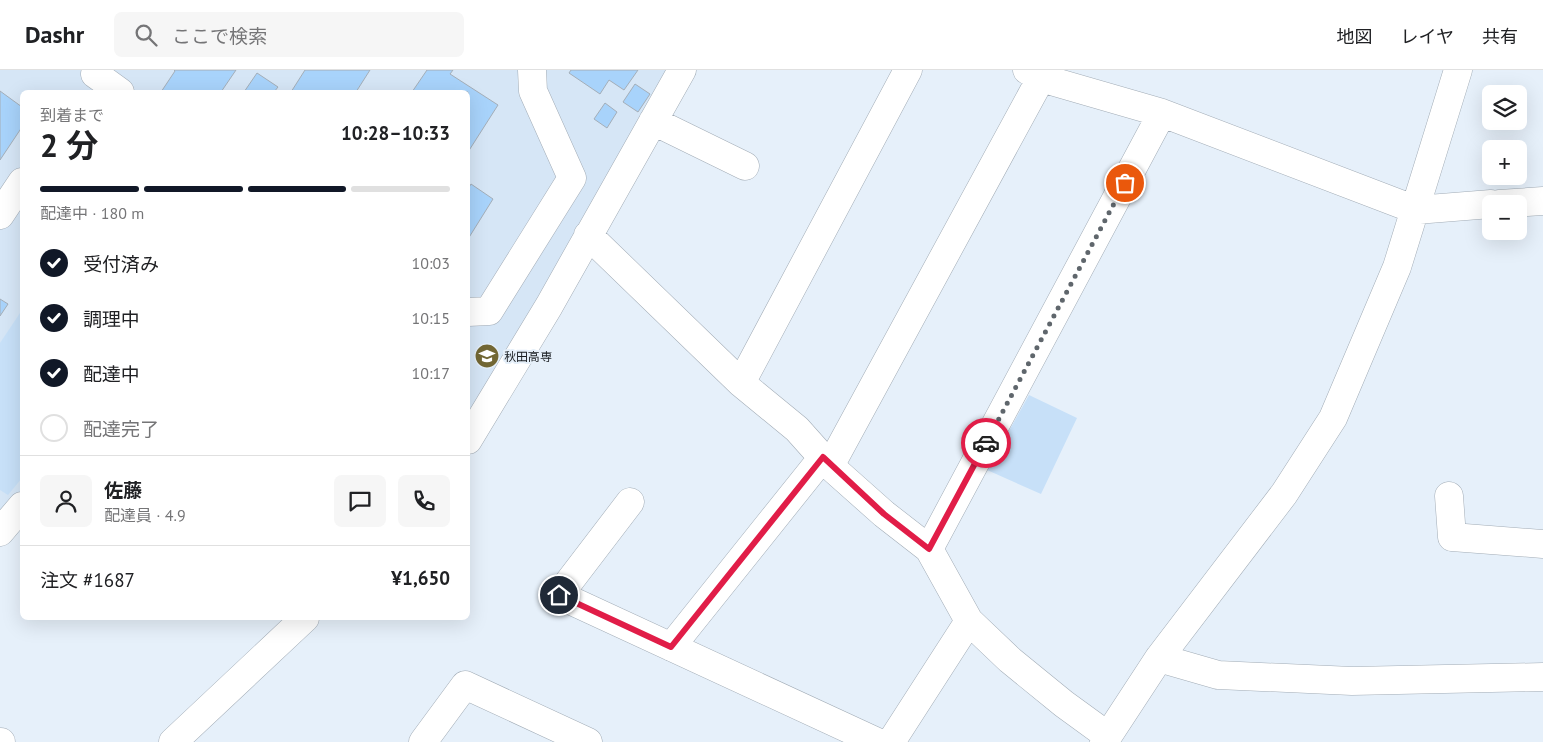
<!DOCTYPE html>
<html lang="ja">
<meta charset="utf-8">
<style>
body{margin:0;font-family:"PT Sans","Noto Sans JP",sans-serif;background:#f6f6f6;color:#202124;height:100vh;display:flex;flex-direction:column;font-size:19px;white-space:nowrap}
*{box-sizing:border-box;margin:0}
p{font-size:16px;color:#757577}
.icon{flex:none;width:28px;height:28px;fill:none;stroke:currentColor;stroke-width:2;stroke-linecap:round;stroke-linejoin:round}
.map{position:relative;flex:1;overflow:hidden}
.details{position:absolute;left:20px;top:20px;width:450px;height:530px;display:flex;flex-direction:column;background:#fff;border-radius:8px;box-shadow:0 5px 20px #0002}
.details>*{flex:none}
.fabs{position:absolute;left:1482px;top:15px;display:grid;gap:10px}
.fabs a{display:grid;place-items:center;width:45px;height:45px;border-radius:8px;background:#fff;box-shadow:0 5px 20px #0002;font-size:25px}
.pin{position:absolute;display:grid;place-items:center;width:42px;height:42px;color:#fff;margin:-21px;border:2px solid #fff;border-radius:50%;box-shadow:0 1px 5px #0007}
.courier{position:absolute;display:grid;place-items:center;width:50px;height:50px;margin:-25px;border:4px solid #e11d48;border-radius:50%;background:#fff;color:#222;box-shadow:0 1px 6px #0007}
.head em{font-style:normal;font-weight:700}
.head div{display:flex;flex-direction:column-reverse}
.head{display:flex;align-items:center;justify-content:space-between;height:85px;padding:0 20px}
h1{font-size:32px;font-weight:700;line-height:38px}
.bar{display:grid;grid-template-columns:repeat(4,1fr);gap:8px 5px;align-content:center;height:60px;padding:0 20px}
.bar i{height:6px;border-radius:4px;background:#e0e0e0}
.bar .selected{background:#111827}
.bar p{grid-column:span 4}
.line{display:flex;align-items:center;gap:12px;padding:0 20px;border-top:1px solid #e0e0e0}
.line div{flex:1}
.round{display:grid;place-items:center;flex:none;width:52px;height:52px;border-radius:8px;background:#f6f6f6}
ol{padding:0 20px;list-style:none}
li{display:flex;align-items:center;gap:15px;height:55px}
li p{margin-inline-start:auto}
li .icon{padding:5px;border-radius:50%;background:#111827;color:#fff;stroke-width:4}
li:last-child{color:#757577}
li i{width:28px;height:28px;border:2px solid #e0e0e0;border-radius:50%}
header{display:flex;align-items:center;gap:30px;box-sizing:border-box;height:70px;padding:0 25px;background:#fff;border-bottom:1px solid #e0e0e0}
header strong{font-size:24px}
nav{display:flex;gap:28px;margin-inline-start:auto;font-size:18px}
.search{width:350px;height:45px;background:#f6f6f6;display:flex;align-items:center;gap:12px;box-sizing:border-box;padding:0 18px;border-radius:8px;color:#757577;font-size:19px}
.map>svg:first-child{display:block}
.built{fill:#d6e6f6}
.green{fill:#c7e0f8}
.building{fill:#a8d3fb;stroke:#a4aeb8}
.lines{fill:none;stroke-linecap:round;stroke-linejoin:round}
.minor-casing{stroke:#a2acb6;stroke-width:29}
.minor{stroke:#fff;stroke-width:28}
.done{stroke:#5f666c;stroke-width:5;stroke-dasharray:0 9}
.route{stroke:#e11d48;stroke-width:6}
.labels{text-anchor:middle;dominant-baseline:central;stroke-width:4;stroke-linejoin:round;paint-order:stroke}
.poi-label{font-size:12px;fill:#171b1f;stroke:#e6f0fa;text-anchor:start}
</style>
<header>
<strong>Dashr</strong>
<div class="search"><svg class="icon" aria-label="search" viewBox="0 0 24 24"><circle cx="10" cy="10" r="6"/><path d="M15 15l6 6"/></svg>ここで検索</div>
<nav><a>地図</a><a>レイヤ</a><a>共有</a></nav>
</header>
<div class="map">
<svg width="1543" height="672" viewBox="0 0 1543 672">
<rect width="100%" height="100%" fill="#e6f0fa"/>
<path class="built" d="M0,0H670L468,350V22H22V420L0,447Z"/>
<path class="green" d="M22,240V408L8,425L0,420V273Z
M1029,325L1077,348L1041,424L987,400Z"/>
<path class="building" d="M174,0H236L221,22H161L175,1Z
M305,0H370L356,22H291Z
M427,0H453L450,4L498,35L468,82V22H412Z
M571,0H638L624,20L609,10L600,24L569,3Z
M257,3L278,17L274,22H244Z
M635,14L650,24L638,42L623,32Z
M0,21L22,37V57L0,90Z
M605,33L617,42L607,58L594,49Z
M471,114L493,129L468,169V119Z
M0,229L8,234L0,246Z"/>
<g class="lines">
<defs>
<path id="minor" d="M1027,0L1041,8L1162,43L1416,140L1491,134
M95,4L120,22
M653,51L745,96
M1499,134L1543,131
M0,145L22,112
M588,165L741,313L797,359L830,396L884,444L929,479L969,551L1010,590L1064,634L1108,666
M468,242L489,241L572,108L533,21L532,0
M741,313L908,0
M468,370L549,236L682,0
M830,396L1041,8
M1449,426L1452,467L1543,474
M630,432L559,525L877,672
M0,462L22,436
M929,479L1162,43
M671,577L823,387
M1159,588L1218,605L1352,611L1543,607
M0,672H1
M173,672L305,548
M423,672L465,615L588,672
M891,672L969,551
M1104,672L1159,588L1284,424L1333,348L1397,197L1458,0"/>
</defs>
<use href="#minor" class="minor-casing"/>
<use href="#minor" class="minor"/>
</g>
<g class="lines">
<path class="done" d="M986,373L1125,113"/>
<path class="route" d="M559,525L671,577L823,387L884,444L929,479L986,373"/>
</g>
<defs>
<symbol id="university-disc" viewBox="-11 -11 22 22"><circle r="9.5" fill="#726734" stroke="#e6f0fa"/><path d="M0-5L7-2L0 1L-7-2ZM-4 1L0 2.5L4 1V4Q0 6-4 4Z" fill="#fff"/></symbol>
</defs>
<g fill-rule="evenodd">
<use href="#university-disc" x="473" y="272" width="28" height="28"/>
</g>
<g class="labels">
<g class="poi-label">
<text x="504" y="286">秋田高専</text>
</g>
</g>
</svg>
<div class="fabs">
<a><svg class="icon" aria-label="layers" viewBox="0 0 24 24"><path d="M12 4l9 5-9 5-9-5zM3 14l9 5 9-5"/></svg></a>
<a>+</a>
<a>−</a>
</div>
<div class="pin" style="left:1125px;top:113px;background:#ea580c"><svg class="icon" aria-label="bag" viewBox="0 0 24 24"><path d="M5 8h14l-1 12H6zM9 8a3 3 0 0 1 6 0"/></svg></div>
<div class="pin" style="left:559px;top:525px;background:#1f2937"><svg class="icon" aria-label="home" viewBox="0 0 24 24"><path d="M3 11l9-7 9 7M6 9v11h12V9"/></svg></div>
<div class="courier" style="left:986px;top:373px"><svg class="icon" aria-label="car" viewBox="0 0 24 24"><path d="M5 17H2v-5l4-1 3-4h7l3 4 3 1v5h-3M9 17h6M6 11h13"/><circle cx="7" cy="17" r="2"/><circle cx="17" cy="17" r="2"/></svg></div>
<section class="details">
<div class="head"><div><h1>2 分</h1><p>到着まで</p></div><em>10:28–10:33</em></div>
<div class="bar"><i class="selected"></i><i class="selected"></i><i class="selected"></i><i></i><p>配達中 · 180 m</p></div>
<ol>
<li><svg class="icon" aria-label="check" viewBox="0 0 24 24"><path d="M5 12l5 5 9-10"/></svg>受付済み<p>10:03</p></li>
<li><svg class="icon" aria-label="check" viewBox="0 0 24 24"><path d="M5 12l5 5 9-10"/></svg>調理中<p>10:15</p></li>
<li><svg class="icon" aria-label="check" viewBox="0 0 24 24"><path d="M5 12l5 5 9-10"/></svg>配達中<p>10:17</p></li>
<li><i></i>配達完了</li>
</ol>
<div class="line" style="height:90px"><a class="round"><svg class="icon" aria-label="person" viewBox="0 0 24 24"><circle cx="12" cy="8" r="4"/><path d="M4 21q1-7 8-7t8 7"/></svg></a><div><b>佐藤</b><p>配達員 · 4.9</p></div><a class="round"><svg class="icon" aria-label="chat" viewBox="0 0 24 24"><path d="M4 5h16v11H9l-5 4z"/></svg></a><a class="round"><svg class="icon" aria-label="phone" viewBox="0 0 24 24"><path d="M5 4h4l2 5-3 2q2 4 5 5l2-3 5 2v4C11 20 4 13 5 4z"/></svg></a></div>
<div class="line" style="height:65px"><div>注文 #1687</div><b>¥1,650</b></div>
</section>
</div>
